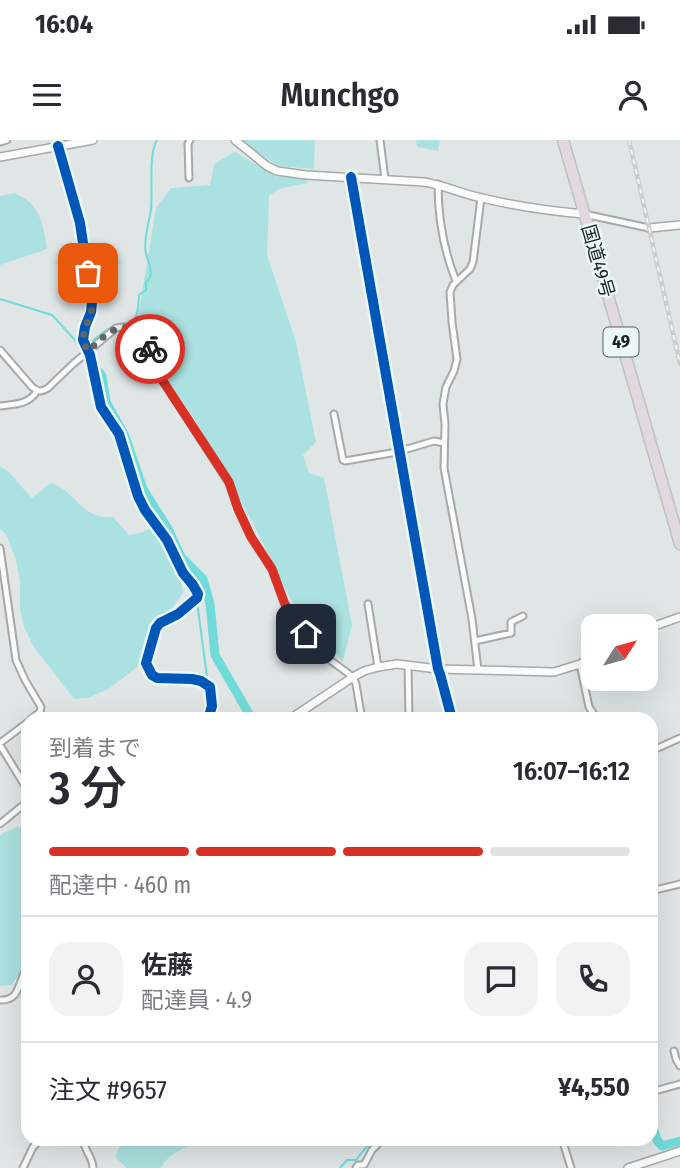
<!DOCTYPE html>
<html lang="ja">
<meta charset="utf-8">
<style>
body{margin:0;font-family:"Fira Sans Condensed","Noto Sans JP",sans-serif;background:#f2f2f3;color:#2b2b33;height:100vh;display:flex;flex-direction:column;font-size:26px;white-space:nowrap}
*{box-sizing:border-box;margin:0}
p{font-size:23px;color:#7c7c81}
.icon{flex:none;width:38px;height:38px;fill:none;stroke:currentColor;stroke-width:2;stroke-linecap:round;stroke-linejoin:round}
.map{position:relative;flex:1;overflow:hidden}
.sheet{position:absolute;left:21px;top:572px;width:637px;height:434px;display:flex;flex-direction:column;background:#fff;border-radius:21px;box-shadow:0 7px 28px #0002}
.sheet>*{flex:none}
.needle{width:46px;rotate:53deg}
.fabs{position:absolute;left:581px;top:474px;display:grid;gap:14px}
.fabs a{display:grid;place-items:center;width:77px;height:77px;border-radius:14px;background:#fff;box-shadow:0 7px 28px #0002;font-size:35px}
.pin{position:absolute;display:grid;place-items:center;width:60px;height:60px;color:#fff;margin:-30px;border-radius:14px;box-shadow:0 4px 10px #0006}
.courier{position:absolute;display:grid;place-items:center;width:70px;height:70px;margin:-35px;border:5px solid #d93025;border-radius:50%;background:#fff;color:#222;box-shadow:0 2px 9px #0007}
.head em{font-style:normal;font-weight:600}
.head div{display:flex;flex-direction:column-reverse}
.head{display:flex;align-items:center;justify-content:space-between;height:119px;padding:0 28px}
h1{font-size:46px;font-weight:600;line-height:52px}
.bar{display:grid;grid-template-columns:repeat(4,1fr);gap:10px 7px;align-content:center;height:84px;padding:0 28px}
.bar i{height:9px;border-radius:5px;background:#e1e1e2}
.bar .active{background:#d93025}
.bar p{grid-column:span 4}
.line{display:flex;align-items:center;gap:18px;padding:0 28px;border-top:2px solid #e1e1e2}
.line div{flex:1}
.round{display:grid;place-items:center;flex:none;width:74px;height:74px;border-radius:21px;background:#f2f2f3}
.status{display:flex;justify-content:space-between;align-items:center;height:49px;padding:0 35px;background:#fff;direction:ltr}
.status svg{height:19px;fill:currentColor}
header{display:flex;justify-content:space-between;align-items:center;height:91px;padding:0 28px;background:#fff;font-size:32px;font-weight:600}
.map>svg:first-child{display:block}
.green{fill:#abe1e0}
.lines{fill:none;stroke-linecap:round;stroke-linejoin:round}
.stream{stroke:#71dbd9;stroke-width:2}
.river{stroke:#71dbd9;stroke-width:9}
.minor-casing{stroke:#a5a9a9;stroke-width:9}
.tertiary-casing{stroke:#a5a9a9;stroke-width:10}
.trunk-casing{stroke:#bec1c1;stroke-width:13}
.minor{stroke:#fafbfb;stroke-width:5}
.tertiary{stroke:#fafbfb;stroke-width:7}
.trunk{stroke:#e2d8e2;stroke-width:10}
.rail-casing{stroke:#cccdcd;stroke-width:4.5}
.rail{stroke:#eaf7f6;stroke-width:2;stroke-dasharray:5;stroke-linecap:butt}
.cycleway-casing{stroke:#eaf7f6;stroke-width:15}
.cycleway{stroke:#0057b8;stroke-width:10}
.done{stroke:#616666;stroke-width:7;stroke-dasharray:0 12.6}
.route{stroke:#d93025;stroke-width:9}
.labels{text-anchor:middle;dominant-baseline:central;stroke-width:5;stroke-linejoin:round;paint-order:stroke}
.shield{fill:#eaf7f6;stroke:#5a6161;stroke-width:2}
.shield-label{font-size:18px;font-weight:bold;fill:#1c2121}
.street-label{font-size:19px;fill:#1c2121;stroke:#eaf7f6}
</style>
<div class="status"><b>16:04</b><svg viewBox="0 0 49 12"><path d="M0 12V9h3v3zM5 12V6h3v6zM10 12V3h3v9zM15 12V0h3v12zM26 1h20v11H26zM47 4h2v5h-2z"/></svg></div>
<header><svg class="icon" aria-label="menu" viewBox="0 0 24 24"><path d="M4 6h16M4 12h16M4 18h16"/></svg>Munchgo<svg class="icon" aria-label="person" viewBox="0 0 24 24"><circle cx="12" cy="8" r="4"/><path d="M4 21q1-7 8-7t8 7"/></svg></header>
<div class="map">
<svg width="680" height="1028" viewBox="0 0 680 1028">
<rect width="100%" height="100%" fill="#e0e6e6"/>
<path class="green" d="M240,0H315L314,29L278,26Z
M416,0H440L438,11L417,7Z
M235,12L277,37L306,38L308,43L282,48L269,55L267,115L296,202L316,302L303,315L309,333L324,338L352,485L343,522L292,462L252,381L194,278L166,238L143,185L138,177L156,68L171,48L210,45L214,24Z
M14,53C40,63 43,83 47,109L0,125V56Z
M0,326C13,333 21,348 32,358L49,344L52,343C57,346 63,348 67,352C83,366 89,379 113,377L129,395L140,393L154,387L159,393L166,413L181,441L183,453L172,468L156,483L152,491L145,518L136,528L110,548L88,558L74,559L34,507L24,487L20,469V442L16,420L6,394L0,389Z
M18,687L28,689V819L12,845L0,846V696L3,693Z
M123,999H205C188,1007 170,1011 161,1028H127L116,1018V1014Z"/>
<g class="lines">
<path class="stream" d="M0,159L52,175L74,199L89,222
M88,205C96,198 106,189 116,185C120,183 128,185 132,182C139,176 138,163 139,155L146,150V142C156,134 148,124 146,113C143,100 149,83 151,70C153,51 148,15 157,0
M90,228L96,263L101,274L117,297L137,364L141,372L159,394
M163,398L180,434L192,449L196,457
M197,462L208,544
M362,1023L369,1010
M340,1028L347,1020H356L363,1011L374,999"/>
<path class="river" d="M90,228L100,233L102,236L106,262L125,296L143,349L168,389L181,417L203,439L210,464L215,515L252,579
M651,981L657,1000L662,1006L680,1001"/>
<defs>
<path id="minor" d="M380,0L385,39
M0,2L7,0
M58,6L80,83L92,163L91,172L85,187L83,200L90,215L101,267L119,294L138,356L145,370L167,400L183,433L193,445L198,454L197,458L178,474L160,483L156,488L146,523L152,535L157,538L192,539L201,541L210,547L212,566L208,579
M351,37L438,529L440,534L452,579
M189,38L188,4L190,0
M438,44C438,77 444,111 456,141
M584,74L649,88
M0,210L32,247C38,252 42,252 48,248L73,224L116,188L124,187L139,192L151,213L157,232L229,343L238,369L251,397L272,429L284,462L290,474L326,517L353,537L356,544L361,574L364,579
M0,266C15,264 28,265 37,251
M334,274L343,320L345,321L397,312L434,301L444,303
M0,408L16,520L25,540L41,567L40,572L31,579
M368,464L378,527
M475,501L511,493V482L523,476
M580,524L589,567L597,579
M408,525L409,579
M478,530L472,479L444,328L445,284L443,264L446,247L454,231L457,219L452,182L450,152L453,145L470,129L473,122L481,58
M0,603L28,582
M0,605L28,651
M651,611L680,598
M0,684L28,661
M651,751L680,744
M0,860C22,861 17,840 28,827
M674,911L676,919L680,926
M651,952L680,944
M83,999C84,1011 93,1017 93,1028
M562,999L571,1028
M23,1028L33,1007L41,999
M356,1028L358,1025H364L372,1010L383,999"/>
<path id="tertiary" d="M235,0L267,26L277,31L306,35L424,42C444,45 462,54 482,58C515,66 550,71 584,74
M0,17L93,0
M649,88L680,85
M646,489L680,477
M290,579L353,537L364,531L378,527L397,524L438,529L554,532L580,524L593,517
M628,1028L680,1011"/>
<path id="trunk" d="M563,0L680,404"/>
</defs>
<use href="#minor" class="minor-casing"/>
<use href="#tertiary" class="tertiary-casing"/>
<use href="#trunk" class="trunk-casing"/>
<use href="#minor" class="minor"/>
<use href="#tertiary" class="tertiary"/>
<use href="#trunk" class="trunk"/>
<defs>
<path id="rail" d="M629,0L680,224"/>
</defs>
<use href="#rail" class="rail-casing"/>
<use href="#rail" class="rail"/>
<defs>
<path id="cycleway" d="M58,6L80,83L92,163L91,172L85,187L83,200L90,215L101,267L119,294L138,356L145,370L167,400L183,433L193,445L198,454L197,458L178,474L160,483L156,488L146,523L152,535L157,538L192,539L201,541L210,547L212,566L208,579
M351,37L438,529L440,534L452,579"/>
</defs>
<use href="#cycleway" class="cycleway-casing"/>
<use href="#cycleway" class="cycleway"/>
</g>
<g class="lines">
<path class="done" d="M88,133C89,144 93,156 92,167C90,184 77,194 88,211C104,197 116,180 139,191L150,209"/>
<path class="route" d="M150,209L157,232L229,342L238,369L251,397L272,429L284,462L290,474L306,494"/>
</g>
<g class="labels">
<rect class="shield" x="603.5" y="187.5" width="35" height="29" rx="5"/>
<g class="shield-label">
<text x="621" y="202">49</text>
</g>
<g class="street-label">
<text transform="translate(598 121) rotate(74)">国道49号</text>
</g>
</g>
</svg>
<div class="fabs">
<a><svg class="needle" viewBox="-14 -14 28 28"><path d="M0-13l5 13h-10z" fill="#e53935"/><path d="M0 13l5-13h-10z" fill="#7c7c81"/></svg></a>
</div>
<div class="pin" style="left:88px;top:133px;background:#ea580c"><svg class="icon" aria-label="bag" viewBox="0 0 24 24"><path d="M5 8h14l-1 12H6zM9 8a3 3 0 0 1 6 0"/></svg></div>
<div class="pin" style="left:306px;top:494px;background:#1f2937"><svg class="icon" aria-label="home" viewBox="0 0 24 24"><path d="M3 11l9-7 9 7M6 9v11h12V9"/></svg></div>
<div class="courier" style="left:150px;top:209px"><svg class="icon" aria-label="bike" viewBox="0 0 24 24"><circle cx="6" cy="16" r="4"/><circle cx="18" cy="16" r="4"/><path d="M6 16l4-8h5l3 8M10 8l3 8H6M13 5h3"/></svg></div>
<section class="sheet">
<div class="head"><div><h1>3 分</h1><p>到着まで</p></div><em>16:07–16:12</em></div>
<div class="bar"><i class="active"></i><i class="active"></i><i class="active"></i><i></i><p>配達中 · 460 m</p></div>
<div class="line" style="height:126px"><a class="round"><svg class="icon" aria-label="person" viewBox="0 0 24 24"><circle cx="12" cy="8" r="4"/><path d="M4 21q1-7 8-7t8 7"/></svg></a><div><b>佐藤</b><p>配達員 · 4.9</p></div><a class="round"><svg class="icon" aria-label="chat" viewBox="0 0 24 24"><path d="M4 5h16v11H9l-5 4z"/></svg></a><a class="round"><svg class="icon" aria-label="phone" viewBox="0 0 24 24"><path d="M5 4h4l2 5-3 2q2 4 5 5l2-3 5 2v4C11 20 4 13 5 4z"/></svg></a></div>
<div class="line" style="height:91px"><div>注文 #9657</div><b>¥4,550</b></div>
</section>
</div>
